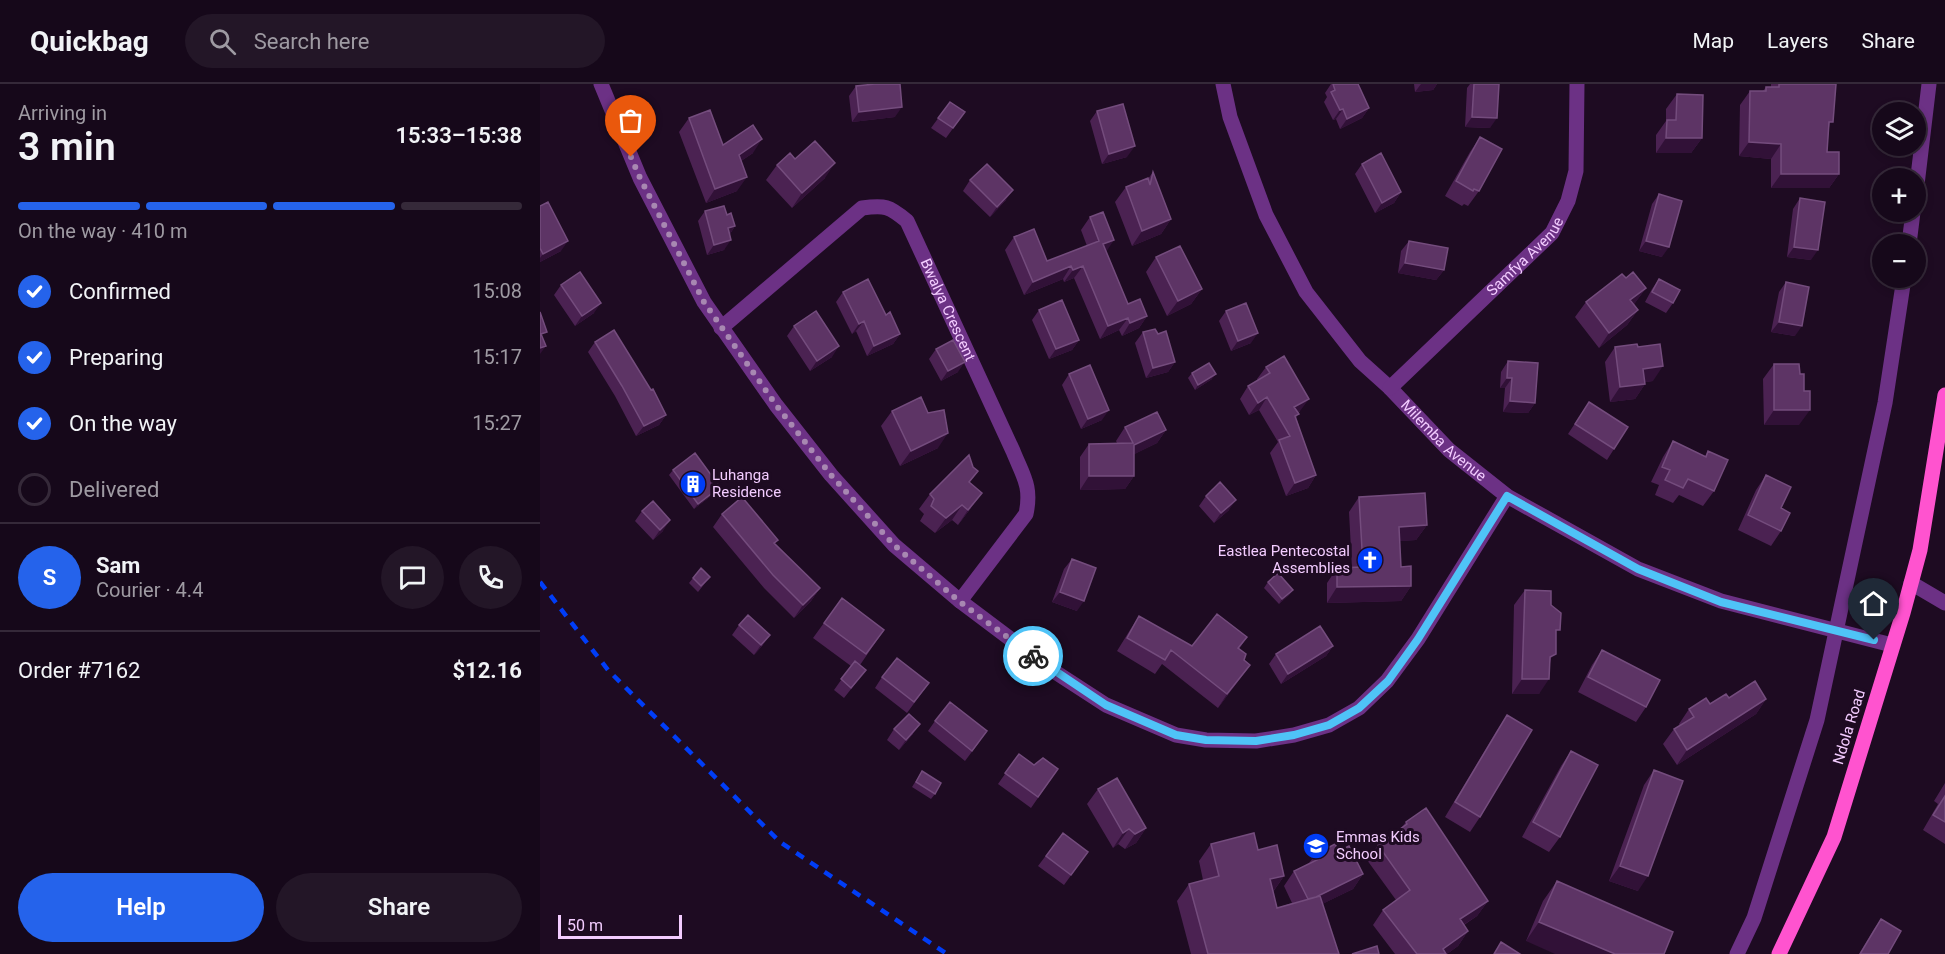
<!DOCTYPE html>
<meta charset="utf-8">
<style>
body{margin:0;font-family:Roboto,sans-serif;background:#231627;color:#f1f3f6;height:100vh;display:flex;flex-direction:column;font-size:22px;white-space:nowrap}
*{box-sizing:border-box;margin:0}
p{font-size:20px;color:#9e9aa2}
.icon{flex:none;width:33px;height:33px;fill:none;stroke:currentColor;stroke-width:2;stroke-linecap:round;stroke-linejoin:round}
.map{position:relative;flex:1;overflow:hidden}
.side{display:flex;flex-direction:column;background:#16081a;width:540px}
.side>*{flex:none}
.buttons{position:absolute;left:1332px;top:18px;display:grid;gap:12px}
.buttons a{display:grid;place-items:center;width:54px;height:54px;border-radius:50%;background:#16081a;box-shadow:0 3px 9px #0003,0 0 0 2px #352939;font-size:30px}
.scale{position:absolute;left:18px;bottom:15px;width:124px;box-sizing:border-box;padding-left:6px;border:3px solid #f3ccff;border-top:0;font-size:16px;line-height:21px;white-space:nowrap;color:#f3ccff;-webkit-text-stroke:4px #1e0b22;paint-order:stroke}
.pin{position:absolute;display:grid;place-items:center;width:51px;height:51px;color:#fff;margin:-62px -26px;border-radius:50% 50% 50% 0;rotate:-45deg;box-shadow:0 0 6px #0007}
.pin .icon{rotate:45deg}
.courier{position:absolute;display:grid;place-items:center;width:60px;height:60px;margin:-30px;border:4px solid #4fc3f7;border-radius:50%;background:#fff;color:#222;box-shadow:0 2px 8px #0007}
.head em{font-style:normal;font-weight:600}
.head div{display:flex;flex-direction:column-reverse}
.head{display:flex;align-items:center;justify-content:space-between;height:102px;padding:0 18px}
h1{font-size:39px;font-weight:600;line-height:45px}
.bar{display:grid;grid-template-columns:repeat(4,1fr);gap:9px 6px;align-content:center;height:72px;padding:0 18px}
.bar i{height:8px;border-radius:4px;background:#352939}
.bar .current{background:#2563eb}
.bar p{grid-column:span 4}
.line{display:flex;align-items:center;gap:15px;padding:0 18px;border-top:2px solid #352939}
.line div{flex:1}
.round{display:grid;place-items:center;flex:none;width:63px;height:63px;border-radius:32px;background:#231627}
ol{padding:0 18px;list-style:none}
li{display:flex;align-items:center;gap:18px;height:66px}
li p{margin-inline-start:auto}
li .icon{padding:6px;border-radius:50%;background:#2563eb;color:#fff;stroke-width:4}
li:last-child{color:#9e9aa2}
li i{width:33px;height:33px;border:3px solid #352939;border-radius:50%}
.primary-button{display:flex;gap:12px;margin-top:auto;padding:12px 18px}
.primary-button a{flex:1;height:69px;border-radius:36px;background:#2563eb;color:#fff;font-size:24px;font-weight:600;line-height:69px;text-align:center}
.primary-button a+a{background:#231627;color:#f1f3f6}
header{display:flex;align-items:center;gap:36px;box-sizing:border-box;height:84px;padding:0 30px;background:#16081a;border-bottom:2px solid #352939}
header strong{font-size:28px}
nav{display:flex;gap:33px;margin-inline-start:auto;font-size:21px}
.search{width:420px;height:54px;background:#231627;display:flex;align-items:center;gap:15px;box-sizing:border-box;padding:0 21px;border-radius:33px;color:#9e9aa2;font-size:22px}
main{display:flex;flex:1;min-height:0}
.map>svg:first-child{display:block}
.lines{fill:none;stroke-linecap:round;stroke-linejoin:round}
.minor{stroke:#6c3185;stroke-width:15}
.major{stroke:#ff53cf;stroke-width:15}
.rail{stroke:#003df7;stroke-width:4.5;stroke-dasharray:9 8;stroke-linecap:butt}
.wall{fill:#4b2252}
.shaded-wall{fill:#311137}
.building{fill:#5d3465;stroke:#744c7d;stroke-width:1.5}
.done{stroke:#a888b2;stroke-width:6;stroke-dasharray:0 10.8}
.route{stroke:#4fc3f7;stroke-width:8}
.labels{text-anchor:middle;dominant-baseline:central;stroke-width:6;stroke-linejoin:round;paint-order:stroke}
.street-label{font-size:15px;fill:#f3ccff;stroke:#1e0b22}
.poi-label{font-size:15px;fill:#f3ccff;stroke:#1e0b22;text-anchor:start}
</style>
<header>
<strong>Quickbag</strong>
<div class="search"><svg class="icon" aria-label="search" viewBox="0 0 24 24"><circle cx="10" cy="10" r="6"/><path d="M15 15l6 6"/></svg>Search here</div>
<nav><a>Map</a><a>Layers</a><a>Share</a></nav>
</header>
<main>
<section class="side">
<div class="head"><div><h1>3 min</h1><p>Arriving in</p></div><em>15:33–15:38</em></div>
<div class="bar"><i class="current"></i><i class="current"></i><i class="current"></i><i></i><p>On the way · 410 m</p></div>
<ol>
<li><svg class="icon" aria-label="check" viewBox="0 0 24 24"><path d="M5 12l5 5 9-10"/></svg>Confirmed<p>15:08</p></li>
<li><svg class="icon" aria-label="check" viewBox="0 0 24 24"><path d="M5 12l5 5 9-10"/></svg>Preparing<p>15:17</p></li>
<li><svg class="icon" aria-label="check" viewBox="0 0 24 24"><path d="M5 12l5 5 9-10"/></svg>On the way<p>15:27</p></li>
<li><i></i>Delivered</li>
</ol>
<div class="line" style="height:108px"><b class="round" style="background:#2563eb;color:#fff">S</b><div><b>Sam</b><p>Courier · 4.4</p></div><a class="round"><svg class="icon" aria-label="chat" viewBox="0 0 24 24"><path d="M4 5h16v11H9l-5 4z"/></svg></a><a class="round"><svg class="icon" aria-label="phone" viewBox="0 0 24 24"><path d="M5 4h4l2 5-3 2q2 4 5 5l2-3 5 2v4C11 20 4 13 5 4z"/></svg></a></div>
<div class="line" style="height:78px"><div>Order #7162</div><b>$12.16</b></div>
<div class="primary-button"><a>Help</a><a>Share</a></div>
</section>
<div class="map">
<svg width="1405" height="870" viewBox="0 0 1405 870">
<rect width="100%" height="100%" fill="#1e0b22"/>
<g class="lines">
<g class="minor">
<path d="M61,0L100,94L164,218L236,321L291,391L354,461L420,517L509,584L566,621L636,651L666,656L716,657L754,651L789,641L819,624L847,597L878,555L967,412"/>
<path id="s1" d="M683,0L690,33L726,131L766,208L820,277L850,304L909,366L967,412L1098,485L1181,517L1352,561"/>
<path d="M1376,109L1389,0"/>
<path d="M1369,160L1373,128"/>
<path id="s2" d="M181,244L322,124C345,121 349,122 367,137L473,367C483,392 492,402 486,430L420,517"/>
<path id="s3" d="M850,304L1012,149L1028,117L1036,87L1037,0"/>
<path d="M1371,499L1405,519"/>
<path d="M1197,870L1214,834L1277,636L1345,319L1364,194"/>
</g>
<path class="major" d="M1239,870L1294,753L1363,529L1380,466L1405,311"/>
<path class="rail" d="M0,498L68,586L240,758L407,870"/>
</g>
<path class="wall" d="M791,0H818L829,24L822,34L800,45L796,35L793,36L784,18L787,13L785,9Z
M874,0H897L893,6L875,8Z
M930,0H959L950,44L925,43L927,4Z
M1231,0H1296L1289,44L1287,68L1299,90L1289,104H1231V75L1199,72L1200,21L1210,7H1223L1226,3H1231Z
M316,2L355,33L312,38L309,12Z
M1137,10L1162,54L1151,69H1116V51L1126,37V25Z
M410,18L425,28L406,54L391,44Z
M557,27L587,73L562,80L550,37Z
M149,34L183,61L213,69L201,77L197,107L166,119L139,48Z
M940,53L939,107L928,122L924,120L922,122L905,112L930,68Z
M255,75L285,94L252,124L226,96L237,81Z
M822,80L861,108L854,119L835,129L815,90Z
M613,88L631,135L621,150L592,162L575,118L586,103L608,95Z
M430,96L466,116L450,133L423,107Z
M1119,110L1122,173L1099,167L1112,120Z
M1260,114L1271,176L1247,173L1253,125Z
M0,122L21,167L0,178Z
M165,127L187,131L195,142L190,150L184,166L167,171L158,137Z
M550,133L566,167L588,220L607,232L599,244L582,252L579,246L560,255L534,194L524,198L523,195L484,211L465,166L474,153L507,177L547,162L541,146Z
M869,157L904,186L896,196L858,189L861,167Z
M616,173L662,205L651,220L627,232L606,188Z
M1086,194L1106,204L1094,220L1098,226L1087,241L1059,264L1035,233L1046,218Z
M1119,195L1133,219L1126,229L1105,218L1112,205Z
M1246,198L1255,252L1231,248L1239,208Z
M21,201L54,229L35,242L14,211Z
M303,208L346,231L360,250L353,260L327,272L316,247L312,250L296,218Z
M499,226L539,256L532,266L509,275L492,236Z
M686,227L711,259L691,267L679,237Z
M254,242L292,273L270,287L247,252Z
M603,248L635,278L628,288L606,294L595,259Z
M55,258L126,331L119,341L96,352L75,312L48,268Z
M1075,263H1098L1113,297L1105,298V300L1095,315L1070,318L1065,278Z
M396,265L418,288L401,297L389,275Z
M968,277L995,319L988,329L963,328L965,304H960L961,288Z
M1234,280L1259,341H1224L1223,295Z
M726,283L760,327L758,329L756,334L776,391L768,404L746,412L730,369L738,358L719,326L709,331L700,315L708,302L718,297L717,295Z
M652,289L672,295L655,306L648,294Z
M529,290L562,336L541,345L522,301Z
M1049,318L1074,365L1067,376L1028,350Z
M352,327L388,329L398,364L360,382L341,342Z
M585,343L626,346L617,359L594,370V392L585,405L540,406V373L549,360L577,359L576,357Z
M1133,357L1165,372L1168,367L1174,407L1163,422L1139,411L1133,419L1115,411L1119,401L1111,398L1123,373Z
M133,386L176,408L154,425L129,391Z
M1226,391L1241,424V447L1231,462L1198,446L1216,406Z
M430,399L431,424L418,441L412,436L395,449L380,437L384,430L379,425L390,410Z
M666,412L689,426L674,439L659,422Z
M819,413L887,441L876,456L859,457L861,483L871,502L861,517L787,519V499L797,484H812L809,428Z
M102,427L123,447L113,456L95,437Z
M182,430L238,456L235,460L280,504L271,517L254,534L224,504L173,443Z
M532,475L537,527L512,518L524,485Z
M170,493L158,508L149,499L153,494Z
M728,498L753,506L749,511L739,520L724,504Z
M985,506L1011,521L1016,552L1010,579L999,610H972L974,521Z
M302,514L344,546L320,581L326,586L304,614L294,606L311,582L273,554Z
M599,532L652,562L707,553L699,565L704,576L710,581L678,624L622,580L615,590L577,567L590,546Z
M199,541L223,561L214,571L192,551Z
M793,562L786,572L741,600L729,580L736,570Z
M1062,566L1106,623L1096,638L1038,608L1052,581Z
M342,593L389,599L367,629L335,604Z
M1189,614L1226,615L1216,630L1137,681L1123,660L1134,645L1140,642L1139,640L1149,625Z
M967,631L940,733L930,748L905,733L957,646Z
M395,637L440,657L425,677L388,647Z
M354,645L373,650L359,666L347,656Z
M1031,667L1020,753L1009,768L982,753L1021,682Z
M479,670L494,681L518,685L491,724L458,700Z
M1114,686L1098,807L1069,797L1104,701Z
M382,687L395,710L391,715L372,703Z
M1405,699V760L1383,746L1398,720L1394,717Z
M558,705L606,744L596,759L585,765L578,760L573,764L547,720Z
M866,738L948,817L937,832L924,841L928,847L918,862L907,870H855L833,841L843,826L856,816L827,776L838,761L861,744Z
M523,749L548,768L524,801L498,782Z
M671,760L718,766L744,792L733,808L737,824L752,819L744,802L754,787L769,779L776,770L799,767L823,790L813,805L782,820L799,870H651L637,817L649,800L663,796L659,777Z
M1017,797L1133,848L986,857L1003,817Z
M1341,835L1348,870H1319L1334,845Z"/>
<path class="shaded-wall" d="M881,0H897L893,6L875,8Z
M362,23L355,33L312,38L319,28Z
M829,24L822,34L800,45L807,35Z
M803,25L796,35L793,36L800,26Z
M932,33L957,34L950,44L925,43Z
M1126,54H1162L1151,69H1116Z
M222,55L213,69L189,85L199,71Z
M1209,58L1241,60L1231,75L1199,72Z
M595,62L587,73L562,80L569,70Z
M295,79L285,94L252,124L262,109Z
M1241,90H1299L1289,104H1231Z
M207,93L197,107L166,119L175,105Z
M473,106L466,116L450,133L457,123Z
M861,108L854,119L835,129L842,119Z
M631,135L621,150L592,162L602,147Z
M195,142L188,153V144Z
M191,156L184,166L167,171L174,161Z
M574,156L566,168L563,160Z
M28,157L21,167L0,178V174L3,170Z
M1106,157L1129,163L1122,173L1099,167Z
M1254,163L1278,166L1271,176L1247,173Z
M865,179L904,186L896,196L858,189Z
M531,182L523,195L484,211L493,198Z
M543,182L534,194L524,198L533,186Z
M1106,204L1095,219L1080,231L1090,216Z
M662,205L651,220L627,232L638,217Z
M61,219L54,229L35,242L42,232Z
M1098,226L1087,241L1059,264L1069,249Z
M607,232L599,244L582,252L590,239Z
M588,234L579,246L560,255L568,242Z
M324,237L316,247L312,250L319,240Z
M1239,238L1262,242L1255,252L1231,248Z
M718,249L711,259L691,267L698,257Z
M360,250L353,260L327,272L334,262Z
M539,256L532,266L509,275L516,265Z
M6,262L0,270V264Z
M299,262L292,273L270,287L277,277Z
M425,278L418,288L401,297L408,287Z
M635,278L628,288L606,294L613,284Z
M1123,282L1113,297L1093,300L1103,285Z
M676,290L672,295L655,306L658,301Z
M967,294H972L965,304H960Z
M1105,300L1095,315L1070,318L1080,303Z
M727,313L719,326L709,331L718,319Z
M769,315L760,327L745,336L754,323Z
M970,317L995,319L988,329L963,328Z
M569,326L562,336L541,345L548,335Z
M1234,326H1270L1259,341H1224Z
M126,331L119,341L96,352L104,342Z
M626,346L617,359L585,375L594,361Z
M408,349L398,364L360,382L371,367Z
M776,391L768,404L746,412L755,399Z
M549,392H594L585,405L540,406Z
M180,403L176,408L154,425L158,420Z
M442,409L431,424L418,441L428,426Z
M696,416L689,426L674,439L681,429Z
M422,421L412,436L395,449L406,434Z
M130,436L123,447L113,456L120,446Z
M887,441L876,456L848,458L859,443Z
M871,502L861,517L787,519L797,503Z
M280,504L271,517L254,534L263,521Z
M753,506L749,511L739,520L742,515Z
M520,508L544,517L537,527L512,518Z
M230,551L223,561L214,571L221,561Z
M793,562L786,572L741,600L748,590Z
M710,581L700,595L678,624L687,610Z
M982,595H1009L999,610H972Z
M1226,615L1216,630L1137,681L1147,666Z
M380,640L373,650L359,666L366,656Z
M606,744L596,759L585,765L595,750Z
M589,745L578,760L573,764L583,749Z
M1080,782L1108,792L1098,807L1069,797Z
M823,790L813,805L758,832L769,817Z
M744,792L732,809L730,795Z
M948,817L937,832L909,850L920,835Z
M999,838L1075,870H1015L986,857Z
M928,847L918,862L907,870L903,865Z"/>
<path class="building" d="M335,0H360L362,23L319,28L316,2Z
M793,0H818L829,24L807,35L803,25L800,26L791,8L795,6Z
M934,0H959L957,34L932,33Z
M1239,0H1296L1293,38H1289L1287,68H1299V90H1241V60L1209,58L1210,7H1226V3H1239Z
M1137,10L1163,11L1162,54H1126L1127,36H1136Z
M410,18L425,28L413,44L398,34Z
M583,20L595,62L569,70L557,27Z
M170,26L183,61L213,41L222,55L199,71L207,93L175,105L149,34Z
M940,53L962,65L939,107L934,105L933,107L916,97Z
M275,57L295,79L262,109L237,81L250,69L255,75Z
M841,69L861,108L842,119L822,80Z
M447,80L473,106L457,123L430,96Z
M613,88L631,135L602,147L586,103L608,94L610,101Z
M1119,110L1142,117L1129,163L1106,157Z
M1260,114L1285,118L1278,166L1254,163Z
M8,118L28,157L3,170L0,164V122Z
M184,122L187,131L191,129L195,142L188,144L191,156L174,161L165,127Z
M563,128L574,156L563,160L588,220L600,215L607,232L590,239L588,234L568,242L543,182L533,186L531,182L493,198L474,153L494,145L507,177L559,157L550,133Z
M869,157L908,164L904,186L865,179Z
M640,162L662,205L638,217L616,173Z
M40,188L61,219L42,232L21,201Z
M1093,188L1106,204L1090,216L1098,226L1069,249L1046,218L1082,190L1086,194Z
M328,195L346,231L350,228L360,250L334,262L324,237L319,240L303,208Z
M1119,195L1140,206L1133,219L1112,208Z
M1246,198L1269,203L1262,242L1239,238Z
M522,216L539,256L516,265L499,226Z
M706,219L718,249L698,257L686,227Z
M276,227L299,262L277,277L254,242Z
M0,228L7,248L1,250L6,262L0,264Z
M615,245L618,250L626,247L635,278L613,284L603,248Z
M74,246L111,306L113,305L126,331L104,342L82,302L55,258Z
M413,256L425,278L408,287L396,265Z
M1097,260L1098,263L1120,260L1123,282L1103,285L1105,300L1080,303L1075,263Z
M744,272L769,315L754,323L759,330L755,332L776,391L755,399L739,356L750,352L727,313L718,319L708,302L730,289L726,283Z
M968,277L998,279L995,319L970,317L972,294H967Z
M669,279L676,290L658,301L652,289Z
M1234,280H1259L1260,290H1264V307H1270V326H1234Z
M550,281L569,326L548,335L529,290Z
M381,313L388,329L404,326L408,349L371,367L352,327Z
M1049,318L1088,343L1074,365L1035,340Z
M617,328L626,346L594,361V392H549V360L593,359L585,343Z
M1133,357L1166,373L1168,367L1188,376L1174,407L1148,395L1143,404L1125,396L1130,386L1122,383Z
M155,369L180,403L158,420L133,386Z
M429,371L433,383L438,387L429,398L442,409L428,426L422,421L406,434L391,422L394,415L390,410Z
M1226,391L1251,403L1241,424L1250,429L1241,447L1208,431Z
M680,398L696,416L681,429L666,412Z
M885,409L887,441L859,443L861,483L871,482V502L797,503V484L823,483L819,413Z
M202,413L238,456L234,459L280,504L263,521L233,491L182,430Z
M113,417L130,436L120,446L102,427Z
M532,475L556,484L544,517L520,508Z
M161,484L170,493L161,502L153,494Z
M738,489L753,506L742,515L728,498Z
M985,506L1011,507V521L1021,529L1020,546H1016V570L1010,573L1009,595H982Z
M302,514L344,546L326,570L284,539Z
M677,530L707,553L698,564L706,570L704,576L710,581L687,610L631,566L625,576L587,554L599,532L652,562Z
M208,531L230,551L221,561L199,541Z
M780,542L793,562L748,590L736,570Z
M1062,566L1120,596L1106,623L1048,593Z
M357,574L389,599L374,618L342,593Z
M315,577L326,586L311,604L301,595Z
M1215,597L1226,615L1147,666L1134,645L1154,633L1149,625L1166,614L1170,620L1186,610L1189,614Z
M410,618L447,647L432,667L395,637Z
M369,630L380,640L366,656L354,645Z
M967,631L992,646L940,733L915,718Z
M1031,667L1058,681L1020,753L993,738Z
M479,670L494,681L503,674L518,685L498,713L465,689Z
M1114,686L1143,697L1108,792L1080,782Z
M382,687L401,699L395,710L376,698Z
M577,694L606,744L595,750L589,745L583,749L558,705Z
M1405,712V738L1393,731Z
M886,724L948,817L920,835L928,847L903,865L906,870H877L843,826L870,806L838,761L867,740L866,738Z
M523,749L548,768L531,791L506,772Z
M714,749L718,766L737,761L744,792L730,795L737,824L780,812L799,870H668L649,800L679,792L671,760Z
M795,760L799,767L809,762L823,790L776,813L768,815L754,787L779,775L776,770Z
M1017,797L1133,848L1124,870H1075L999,838Z
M1341,835L1361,847L1348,870H1320Z
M961,858L980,870H954Z
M837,862L839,870H812Z"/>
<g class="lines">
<path class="done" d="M91,73L100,94L164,218L236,321L291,391L354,461L420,518L493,572"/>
<path class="route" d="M493,572L566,621L636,651L666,656L716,657L754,651L789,641L819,624L848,597L878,555L967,412L1098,485L1181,518L1334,556"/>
</g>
<defs>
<symbol id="building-disc" viewBox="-11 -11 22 22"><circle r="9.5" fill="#003df7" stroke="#1e0b22"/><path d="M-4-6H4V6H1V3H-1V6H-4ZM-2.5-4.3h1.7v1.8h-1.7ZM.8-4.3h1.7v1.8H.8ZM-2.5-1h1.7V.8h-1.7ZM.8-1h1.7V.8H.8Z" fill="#fff"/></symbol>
<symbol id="church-disc" viewBox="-11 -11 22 22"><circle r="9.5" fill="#003df7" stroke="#1e0b22"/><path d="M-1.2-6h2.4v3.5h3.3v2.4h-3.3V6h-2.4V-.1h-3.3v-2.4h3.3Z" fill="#fff"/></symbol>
<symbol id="school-disc" viewBox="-11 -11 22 22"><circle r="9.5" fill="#003df7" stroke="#1e0b22"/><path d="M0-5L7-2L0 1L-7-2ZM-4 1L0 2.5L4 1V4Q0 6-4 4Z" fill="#fff"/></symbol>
</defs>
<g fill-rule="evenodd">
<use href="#building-disc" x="138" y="385" width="30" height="30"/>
<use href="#church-disc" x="815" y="461" width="30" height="30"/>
<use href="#school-disc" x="761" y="747" width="30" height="30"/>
</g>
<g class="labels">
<g class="street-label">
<text stroke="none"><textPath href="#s3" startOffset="189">Samfya Avenue</textPath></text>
<text stroke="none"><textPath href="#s2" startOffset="332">Bwalya Crescent</textPath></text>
<text stroke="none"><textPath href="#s1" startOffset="428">Milemba Avenue</textPath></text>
<text transform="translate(1309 643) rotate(-73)">Ndola Road</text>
</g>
<g class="poi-label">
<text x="172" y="391">Luhanga<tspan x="172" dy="17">Residence</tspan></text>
<text x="810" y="467" text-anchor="end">Eastlea Pentecostal<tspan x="810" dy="17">Assemblies</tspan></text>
<text x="796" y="753">Emmas Kids<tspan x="796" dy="17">School</tspan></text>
</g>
</g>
</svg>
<div class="buttons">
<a><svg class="icon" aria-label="layers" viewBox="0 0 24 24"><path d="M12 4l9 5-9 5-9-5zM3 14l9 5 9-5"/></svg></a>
<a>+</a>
<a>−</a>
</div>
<div class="scale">50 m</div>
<div class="pin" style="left:91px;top:73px;background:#ea580c"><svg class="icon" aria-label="bag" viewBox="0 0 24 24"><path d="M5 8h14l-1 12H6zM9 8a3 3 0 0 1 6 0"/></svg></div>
<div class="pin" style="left:1334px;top:556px;background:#1f2937"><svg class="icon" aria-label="home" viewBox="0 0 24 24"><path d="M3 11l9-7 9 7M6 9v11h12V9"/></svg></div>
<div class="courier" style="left:493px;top:572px"><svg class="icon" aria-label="bike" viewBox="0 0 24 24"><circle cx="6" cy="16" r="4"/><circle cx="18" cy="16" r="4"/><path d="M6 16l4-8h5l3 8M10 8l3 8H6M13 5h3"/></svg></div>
</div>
</main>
